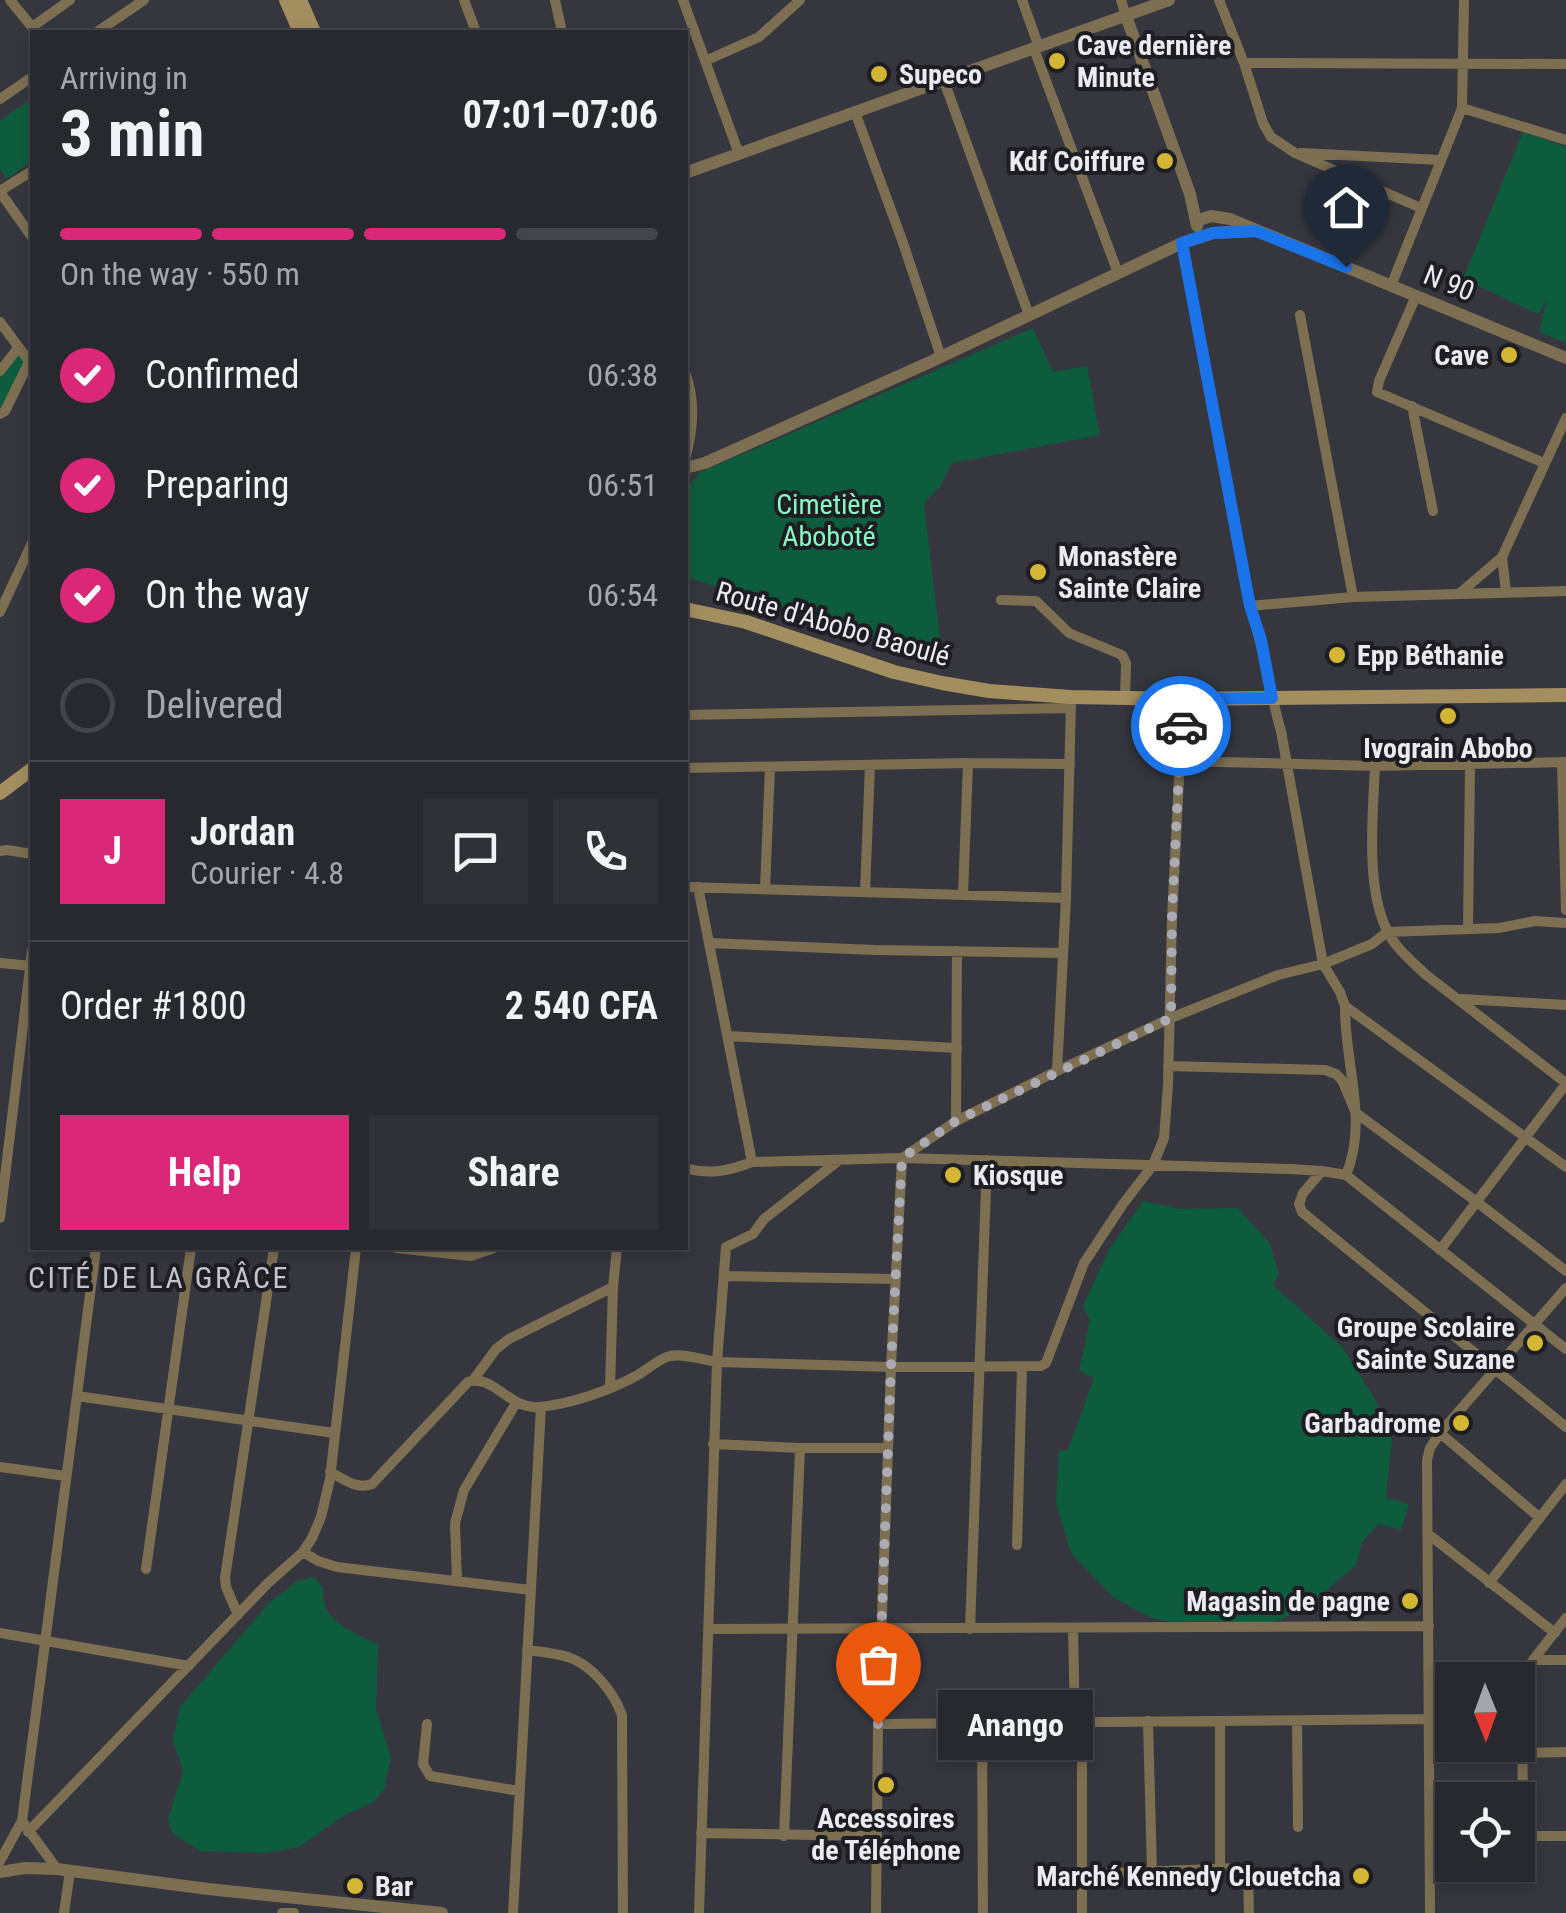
<!DOCTYPE html>
<meta charset="utf-8">
<style>
body{margin:0;font-family:"Roboto Condensed",sans-serif;background:#303037;color:#f1f3f6;height:100vh;display:flex;flex-direction:column;font-size:38px;white-space:nowrap}
*{box-sizing:border-box;margin:0}
p{font-size:32px;color:#a5a6aa}
.icon{flex:none;width:55px;height:55px;fill:none;stroke:currentColor;stroke-width:2;stroke-linecap:round;stroke-linejoin:round}
.map{position:relative;flex:1;overflow:hidden}
.sheet{position:absolute;left:30px;top:30px;width:658px;height:1220px;display:flex;flex-direction:column;background:#28282f;border-radius:0px;box-shadow:0 5px 15px #0003,0 0 0 2px #44444b}
.sheet>*{flex:none}
.needle{width:65px;rotate:179deg}
.buttons{position:absolute;left:1435px;top:1662px;display:grid;gap:20px}
.buttons a{display:grid;place-items:center;width:100px;height:100px;border-radius:0px;background:#28282f;box-shadow:0 5px 15px #0003,0 0 0 2px #44444b;font-size:50px}
.pin{position:absolute;display:grid;place-items:center;width:85px;height:85px;color:#fff;margin:-102px -42px;border-radius:50% 50% 50% 0;rotate:-45deg;box-shadow:0 0 10px #0007}
.pin .icon{rotate:45deg}
.courier{position:absolute;display:grid;place-items:center;width:100px;height:100px;margin:-50px;border:8px solid #1a73e8;border-radius:50%;background:#fff;color:#222;box-shadow:0 2px 12px #0007}
.bubble{position:absolute;height:70px;border-radius:0px;background:#28282f;box-shadow:0 5px 15px #0003,0 0 0 2px #44444b;font-size:32px;font-weight:700;line-height:70px;text-align:center}
.headline em{font-style:normal;font-weight:700}
.headline div{display:flex;flex-direction:column-reverse}
.headline{display:flex;align-items:center;justify-content:space-between;height:170px;padding:0 30px}
h1{font-size:65px;font-weight:700;line-height:75px}
.bar{display:grid;grid-template-columns:repeat(4,1fr);gap:15px 10px;align-content:center;height:120px;padding:0 30px}
.bar i{height:12px;border-radius:8px;background:#44444b}
.bar .selected{background:#db2777}
.bar p{grid-column:span 4}
.line{display:flex;align-items:center;gap:25px;padding:0 30px;border-top:2px solid #44444b}
.line div{flex:1}
.round{display:grid;place-items:center;flex:none;width:105px;height:105px;border-radius:0px;background:#303037}
ol{padding:0 30px;list-style:none}
li{display:flex;align-items:center;gap:30px;height:110px}
li p{margin-inline-start:auto}
li .icon{padding:10px;border-radius:50%;background:#db2777;color:#fff;stroke-width:4}
li:last-child{color:#a5a6aa}
li i{width:55px;height:55px;border:5px solid #44444b;border-radius:50%}
.primary-button{display:flex;gap:20px;margin-top:auto;padding:20px 30px}
.primary-button a{flex:1;height:115px;border-radius:0px;background:#db2777;color:#fff;font-size:40px;font-weight:700;line-height:115px;text-align:center}
.primary-button a+a{background:#303037;color:#f1f3f6}
.map>svg:first-child{display:block}
.green{fill:#0e5c3e}
.lines{fill:none;stroke-linecap:round;stroke-linejoin:round}
.minor{stroke:#7c6f52;stroke-width:10}
.tertiary{stroke:#7c6f52;stroke-width:12}
.secondary{stroke:#a38e5f;stroke-width:14}
.done{stroke:#ababb3;stroke-width:10;stroke-dasharray:0 18}
.route{stroke:#1a73e8;stroke-width:12}
.poi-dot{fill:#d4b635;stroke:#1e1e22;stroke-width:4}
.labels{text-anchor:middle;dominant-baseline:central;stroke-width:8;stroke-linejoin:round;paint-order:stroke}
.poi-label{font-size:28px;font-weight:bold;fill:#eaeaf1;stroke:#1e1e22;text-anchor:start}
.street-label{font-size:28px;fill:#eaeaf1;stroke:#1e1e22}
.park-label{font-size:28px;fill:#87fac3;stroke:#1e1e22}
.neighbourhood-label{font-size:30px;letter-spacing:2.5px;fill:#c4c4d0;stroke:#1e1e22}
</style>
<div class="map">
<svg width="1566" height="1913" viewBox="0 0 1566 1913">
<rect width="100%" height="100%" fill="#36363f"/>
<path class="green" d="M32,98V161L7,179L0,169V121Z
M1523,132L1566,147V343L1539,332L1547,299L1538,314L1463,279Z
M1033,328L1053,372L1087,366L1100,435L952,463L940,486L924,503L942,657L685,577V491L699,473Z
M18,353L25,363L3,410L0,409V377Z
M1143,1201L1179,1209L1238,1208L1270,1244L1279,1275L1273,1285L1343,1348L1376,1401L1392,1439L1386,1498L1409,1504L1401,1530L1378,1524L1362,1542L1356,1565L1322,1594L1283,1619L1221,1632L1151,1618L1113,1597L1071,1553L1056,1503L1059,1451L1068,1450L1094,1378L1079,1371L1090,1320L1083,1306L1109,1250Z
M314,1577C330,1596 319,1588 325,1606C331,1625 362,1636 378,1645L376,1710L391,1758L384,1790L372,1803L343,1816L299,1847L265,1853L201,1851L173,1834L168,1819L183,1771L173,1740L180,1707L270,1602L297,1581Z"/>
<g class="lines">
<path class="minor" d="M10,0L32,27L70,0
M464,0L476,32
M555,0L562,32
M683,0L739,154
M1022,0L1039,47
M1121,0L1126,16
M1219,0L1244,63L1263,123L1271,137L1295,153L1421,208
M97,32L144,0
M1034,49L1118,273
M705,61L759,37L800,0
M1244,63L1566,64
M944,81L1029,315
M0,99L32,77
M1462,108L1566,140
M855,112L902,240L941,357
M1301,153L1440,160
M0,191L32,171
M0,192L32,237
M1182,243L1250,606C1264,647 1269,690 1281,731L1323,964L1340,992L1345,1006L1566,1167
M1391,286L1462,108L1464,0
M1416,296L1379,381L1377,392L1544,463
M1300,315L1353,597
M0,322L29,361
M0,371L18,348
M685,372C696,401 693,430 685,460
M1412,406L1433,511
M0,414L5,411L32,356
M1502,557L1506,592
M1460,593L1502,557L1566,418
M1001,600L1036,601L1069,633L1122,655L1126,663L1125,698
M1250,606L1353,597L1566,591
M0,612L32,543
M685,715L1071,708
M1179,761L1375,766L1566,762
M1562,762L1566,910
M1375,766C1373,813 1365,890 1388,932C1396,949 1412,961 1425,974L1566,1083
M685,768L968,763L1070,764
M0,851L7,850L32,854
M685,887L1066,898
M698,887L752,1162
M765,889L770,767
M865,892L870,765
M963,895L968,763
M1468,929L1470,765
M709,943L874,950L1063,953
M0,963L32,966
M1462,999L1566,1005
M1345,1006C1344,1062 1369,1121 1346,1175
M728,1036L957,1048
M1168,1066L1325,1070L1336,1074L1342,1080L1356,1113L1477,1202L1566,1271
M1057,1071L1066,898L1071,702
M956,1121L957,951
M685,1168C709,1175 729,1171 752,1162L902,1158L1290,1169L1322,1171L1346,1175L1566,1349
M1322,1171L1303,1193L1299,1204L1302,1212L1566,1427
M0,1218L32,951
M396,1248L471,1256L494,1248
M1440,1250L1566,1084
M724,1276L895,1279
M474,1379L496,1349L509,1339L613,1287
M610,1388L613,1287L617,1248
M77,1396L334,1433
M1440,1433L1540,1518
M713,1444L800,1448H888
M0,1467L66,1476
M330,1472C344,1479 357,1490 372,1484L468,1382C492,1373 510,1410 539,1407C571,1404 608,1391 636,1376C647,1370 658,1359 670,1356C684,1353 703,1360 717,1362L726,1247L753,1234L764,1219L838,1161
M1428,1534L1555,1633
M1017,1545L1022,1367
M303,1552L318,1561L337,1567L531,1590
M146,1569L191,1248
M457,1581L455,1523L464,1490L516,1403
M1489,1583L1566,1484
M238,1615L226,1587L225,1578L274,1248
M1073,1628L1075,1722
M709,1629L1429,1626
M970,1629L987,1160
M0,1633L189,1666
M527,1650C540,1652 555,1653 568,1657C592,1665 613,1691 622,1715L623,1913
M1533,1660H1566
M1148,1721L1152,1872
M1297,1721L1298,1827
M1220,1722V1869
M982,1723L983,1913
M427,1724L423,1764L430,1776L519,1791
M878,1724L1429,1719
M1522,1753L1566,1752
M28,1832L268,1583L303,1552L312,1538L321,1517L330,1479L356,1248
M701,1833L875,1836
M1430,1835H1452
M784,1836L800,1448
M1518,1836H1566
M1523,1836L1522,1679L1533,1660L1566,1618
M0,1861L22,1821
M57,1869L22,1821L96,1248
M1082,1874L1239,1868L1248,1875L1249,1913
M64,1913L70,1871
M282,1913H294
M513,1913L541,1407
M699,1913L717,1362L891,1367L1041,1366L1046,1363L1084,1263L1123,1204L1153,1165L1164,1138L1168,1085L1172,917L1183,699
M876,1913L878,1724L891,1367L902,1158L956,1121L1057,1071L1171,1018L1278,975L1323,964L1372,944L1387,932L1499,928L1535,921L1566,923
M1082,1913V1721
M1430,1913L1427,1460L1430,1448L1440,1433L1566,1288"/>
<path class="tertiary" d="M1126,16L1190,194L1197,226
M685,173L1169,0
M1196,221L1211,216L1230,219L1566,358
M685,468L705,463L930,362L1182,243L1213,233L1256,231
M0,1872L25,1868L57,1869L208,1889L442,1913"/>
<path class="secondary" d="M286,0L300,32
M300,0L314,32
M685,609L746,622L894,672L942,683L989,691L1071,697L1183,699L1566,695
M0,793L32,769"/>
</g>
<g class="lines">
<path class="done" d="M878,1724L891,1366L902,1158L956,1121L1171,1018L1172,917L1181,726"/>
<path class="route" d="M1181,726L1182,699L1272,698L1261,640L1250,606L1182,243L1213,233L1256,231L1346,267"/>
</g>
<g class="poi-dot">
<circle cx="1057" cy="61" r="10"/>
<circle cx="879" cy="74" r="10"/>
<circle cx="1165" cy="161" r="10"/>
<circle cx="1509" cy="355" r="10"/>
<circle cx="1038" cy="572" r="10"/>
<circle cx="1337" cy="655" r="10"/>
<circle cx="1448" cy="716" r="10"/>
<circle cx="953" cy="1175" r="10"/>
<circle cx="1535" cy="1343" r="10"/>
<circle cx="1461" cy="1423" r="10"/>
<circle cx="1410" cy="1601" r="10"/>
<circle cx="886" cy="1785" r="10"/>
<circle cx="1361" cy="1876" r="10"/>
<circle cx="355" cy="1886" r="10"/>
</g>
<g class="labels">
<g class="poi-label">
<text x="1077" y="45">Cave dernière<tspan x="1077" dy="32">Minute</tspan></text>
<text x="899" y="74">Supeco</text>
<text x="1145" y="161" text-anchor="end">Kdf Coiffure</text>
<text x="1489" y="355" text-anchor="end">Cave</text>
<text x="1058" y="556">Monastère<tspan x="1058" dy="32">Sainte Claire</tspan></text>
<text x="1357" y="655">Epp Béthanie</text>
<text x="1448" y="748" text-anchor="middle">Ivograin Abobo</text>
<text x="973" y="1175">Kiosque</text>
<text x="1515" y="1327" text-anchor="end">Groupe Scolaire<tspan x="1515" dy="32">Sainte Suzane</tspan></text>
<text x="1441" y="1423" text-anchor="end">Garbadrome</text>
<text x="1390" y="1601" text-anchor="end">Magasin de pagne</text>
<text x="886" y="1818" text-anchor="middle">Accessoires<tspan x="886" dy="32">de Téléphone</tspan></text>
<text x="1341" y="1876" text-anchor="end">Marché Kennedy Clouetcha</text>
<text x="375" y="1886">Bar</text>
</g>
<g class="street-label">
<text transform="translate(1449 283) rotate(22)">N 90</text>
<text transform="translate(833 624) rotate(16)">Route d'Abobo Baoulé</text>
</g>
<g class="park-label">
<text x="829" y="504">Cimetière<tspan x="829" dy="32">Aboboté</tspan></text>
</g>
<g class="neighbourhood-label">
<text x="159" y="1277">CITÉ DE LA GRÂCE</text>
</g>
</g>
</svg>
<div class="buttons">
<a><svg class="needle" viewBox="-14 -14 28 28"><path d="M0-13l5 13h-10z" fill="#e53935"/><path d="M0 13l5-13h-10z" fill="#a5a6aa"/></svg></a>
<a><svg class="icon" aria-label="locate" viewBox="0 0 24 24"><circle cx="12" cy="12" r="6"/><path d="M12 2v4M12 18v4M2 12h4M18 12h4"/></svg></a>
</div>
<div class="pin" style="left:878px;top:1724px;background:#ea580c"><svg class="icon" aria-label="bag" viewBox="0 0 24 24"><path d="M5 8h14l-1 12H6zM9 8a3 3 0 0 1 6 0"/></svg></div>
<div class="pin" style="left:1346px;top:267px;background:#1f2937"><svg class="icon" aria-label="home" viewBox="0 0 24 24"><path d="M3 11l9-7 9 7M6 9v11h12V9"/></svg></div>
<div class="courier" style="left:1181px;top:726px"><svg class="icon" aria-label="car" viewBox="0 0 24 24"><path d="M5 17H2v-5l4-1 3-4h7l3 4 3 1v5h-3M9 17h6M6 11h13"/><circle cx="7" cy="17" r="2"/><circle cx="17" cy="17" r="2"/></svg></div>
<div class="bubble" style="left:938px;top:1690px;width:155px">Anango</div>
<section class="sheet">
<div class="headline"><div><h1>3 min</h1><p>Arriving in</p></div><em>07:01–07:06</em></div>
<div class="bar"><i class="selected"></i><i class="selected"></i><i class="selected"></i><i></i><p>On the way · 550 m</p></div>
<ol>
<li><svg class="icon" aria-label="check" viewBox="0 0 24 24"><path d="M5 12l5 5 9-10"/></svg>Confirmed<p>06:38</p></li>
<li><svg class="icon" aria-label="check" viewBox="0 0 24 24"><path d="M5 12l5 5 9-10"/></svg>Preparing<p>06:51</p></li>
<li><svg class="icon" aria-label="check" viewBox="0 0 24 24"><path d="M5 12l5 5 9-10"/></svg>On the way<p>06:54</p></li>
<li><i></i>Delivered</li>
</ol>
<div class="line" style="height:180px"><b class="round" style="background:#db2777;color:#fff">J</b><div><b>Jordan</b><p>Courier · 4.8</p></div><a class="round"><svg class="icon" aria-label="chat" viewBox="0 0 24 24"><path d="M4 5h16v11H9l-5 4z"/></svg></a><a class="round"><svg class="icon" aria-label="phone" viewBox="0 0 24 24"><path d="M5 4h4l2 5-3 2q2 4 5 5l2-3 5 2v4C11 20 4 13 5 4z"/></svg></a></div>
<div class="line" style="height:130px"><div>Order #1800</div><b>2 540 CFA</b></div>
<div class="primary-button"><a>Help</a><a>Share</a></div>
</section>
</div>
